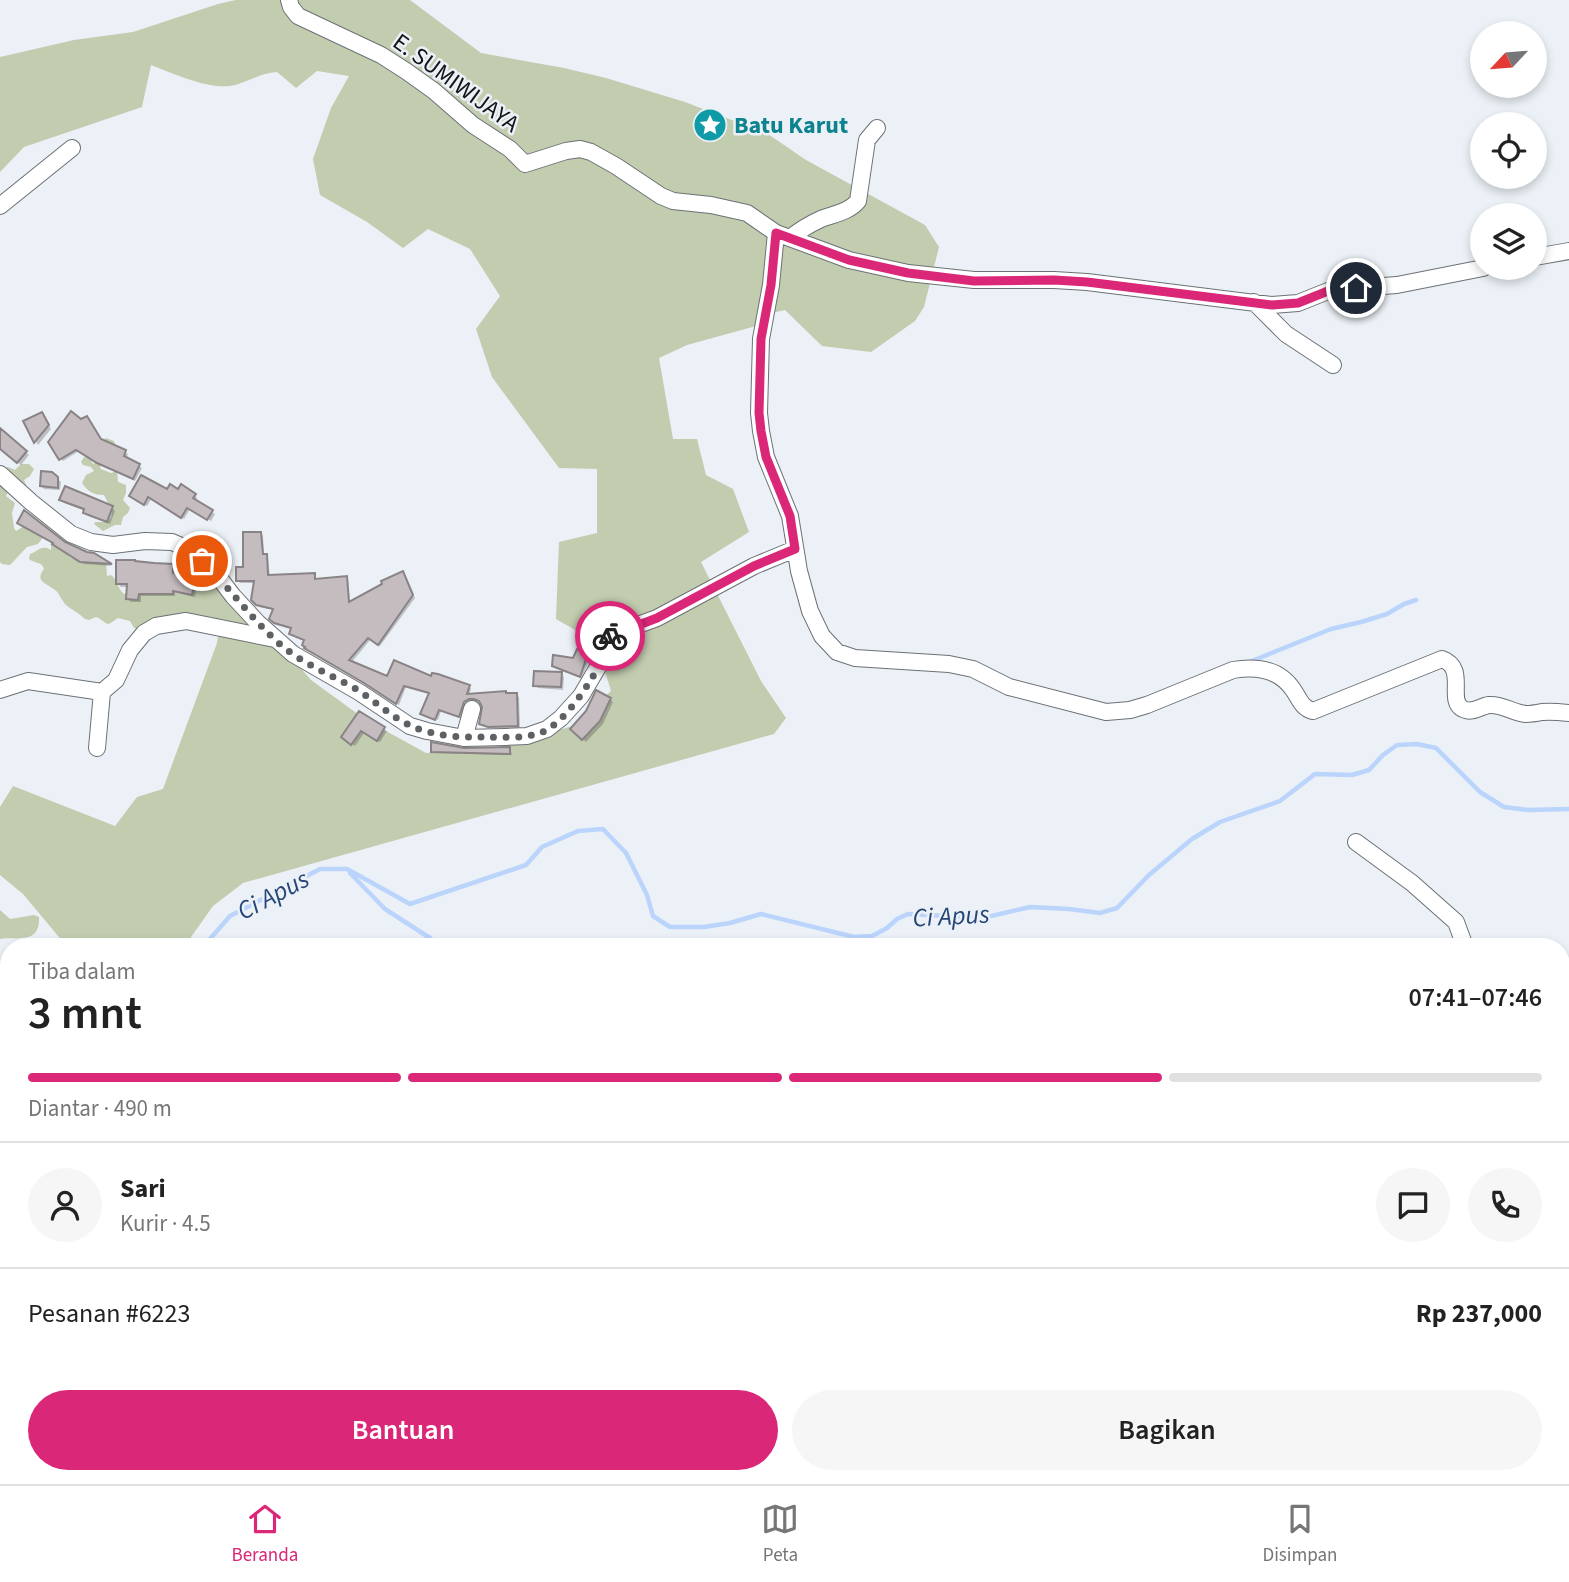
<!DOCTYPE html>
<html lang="id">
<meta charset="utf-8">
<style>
body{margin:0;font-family:"Source Sans 3",sans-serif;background:#f6f6f6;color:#222;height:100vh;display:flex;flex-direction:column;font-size:26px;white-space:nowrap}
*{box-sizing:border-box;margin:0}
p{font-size:23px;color:#767676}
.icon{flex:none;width:38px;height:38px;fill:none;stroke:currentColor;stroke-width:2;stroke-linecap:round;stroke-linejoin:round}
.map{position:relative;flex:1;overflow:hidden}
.sheet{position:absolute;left:0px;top:938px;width:1570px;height:546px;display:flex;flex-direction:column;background:#fff;border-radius:28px 28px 0 0;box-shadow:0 4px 10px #0003}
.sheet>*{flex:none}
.needle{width:46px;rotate:244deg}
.controls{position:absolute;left:1470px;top:21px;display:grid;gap:14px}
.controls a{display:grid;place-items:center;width:77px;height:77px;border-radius:50%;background:#fff;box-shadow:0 4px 10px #0003;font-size:35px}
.pin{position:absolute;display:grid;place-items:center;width:60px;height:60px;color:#fff;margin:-30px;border:4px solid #fff;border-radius:50%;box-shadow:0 2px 7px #0007}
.courier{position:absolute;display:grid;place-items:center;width:70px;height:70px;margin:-35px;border:5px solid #db2777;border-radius:50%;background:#fff;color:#222;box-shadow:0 2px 9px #0007}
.headline em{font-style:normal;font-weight:600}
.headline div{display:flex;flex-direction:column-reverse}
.headline{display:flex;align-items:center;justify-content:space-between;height:119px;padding:0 28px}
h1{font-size:46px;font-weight:600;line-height:52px}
.bar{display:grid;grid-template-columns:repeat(4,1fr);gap:10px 7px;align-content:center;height:84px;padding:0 28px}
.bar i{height:9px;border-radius:5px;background:#e0e0e0}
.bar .active{background:#db2777}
.bar p{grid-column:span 4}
.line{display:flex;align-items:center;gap:18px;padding:0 28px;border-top:2px solid #e0e0e0}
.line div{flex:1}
.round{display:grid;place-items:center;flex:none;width:74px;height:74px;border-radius:37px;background:#f6f6f6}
.primary-button{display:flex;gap:14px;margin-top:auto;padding:14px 28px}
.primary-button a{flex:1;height:80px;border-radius:42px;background:#db2777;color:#fff;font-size:28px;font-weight:600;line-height:80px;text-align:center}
.primary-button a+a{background:#f6f6f6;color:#222}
.tab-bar{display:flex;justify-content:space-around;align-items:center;height:98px;border-top:2px solid #e0e0e0;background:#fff;font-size:19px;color:#767676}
.tab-bar a{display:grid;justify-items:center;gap:4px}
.tab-bar .active{color:#db2777}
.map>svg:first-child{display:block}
.green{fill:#c2ccaf}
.shadow{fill:#0003}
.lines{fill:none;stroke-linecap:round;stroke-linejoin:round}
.stream{stroke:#bad4fc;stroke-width:4.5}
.building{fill:#c4bcbf;stroke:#898386;stroke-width:2}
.minor-casing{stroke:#6c7176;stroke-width:18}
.minor{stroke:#fff;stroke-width:16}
.done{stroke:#5e6164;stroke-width:7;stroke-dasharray:0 12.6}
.route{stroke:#db2777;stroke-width:9}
.labels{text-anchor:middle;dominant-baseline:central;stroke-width:5;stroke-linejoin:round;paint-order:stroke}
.street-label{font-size:24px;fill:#121416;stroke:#ebf1f6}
.culture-label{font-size:24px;font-weight:bold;fill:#0d838f;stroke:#ebf1f6;text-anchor:start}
.water-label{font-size:26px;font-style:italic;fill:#264578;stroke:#ebf1f6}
</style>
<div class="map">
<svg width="1569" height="1484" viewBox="0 0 1569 1484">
<rect width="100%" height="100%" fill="#ebf1f6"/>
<path class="green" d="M236,0H410L481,53L564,68L606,78L685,102L768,134L806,160L925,225L939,247L924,307L915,321L871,352L822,346L785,310L767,314L756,326L687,345L659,358L673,439H697L706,475L733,489L749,532L701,562L761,681L786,718L774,734L243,883L213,906L184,947H70L64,943L23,894L0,875V807L13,786L115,826L137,797L163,789L217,643L219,629H138L134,628L130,621L118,618L109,624C103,623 101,618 96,617L89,620L85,619C79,613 72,610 66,605C61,600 60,594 55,590C47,583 34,582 44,569C42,561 35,564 29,559L30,554C38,552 41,544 51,550V544L55,542L71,558L106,561L107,576L111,575C118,580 117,588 124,594L176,574C183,565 193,572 203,571C209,564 210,555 217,550C228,552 233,563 230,573L224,578L220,592L223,598L226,582L311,680L366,720L426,753L491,749L573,726L611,691L596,642L556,619L559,542L597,533V469L559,468L492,377L476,329L500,296L470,249L428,229L403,248L367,222L320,195L313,159L331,108L349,76L317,71L296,88L277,72C260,73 246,83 230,86C207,89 172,73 151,65L142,107L24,147L0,172V57L74,40L133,32L218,4Z
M106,438L114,441L115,444L100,467L101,469L111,473L117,471L118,482L126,485V493L123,500L130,508L128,513L123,517L121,525H115L103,531L94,524L95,522H107L111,518L112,512L108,509V503L104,495C94,495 88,492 82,483L86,475L94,471L91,467L83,465L81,462L84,457L91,459L92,463L94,464L103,440Z
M21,464H29L34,469L30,476L24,480L27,487L26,490L8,492L6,496L15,503L12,513L14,528L16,531L24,526L44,536L38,544L27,547C21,553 16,559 10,565L2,564L0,562V468L8,467L15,470Z
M0,910L10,919L34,915L39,917C40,945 18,936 0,939Z
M9,1110V1241L5,1229L0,1227V1113Z"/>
<path class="shadow" d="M42,414L51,429L38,445L25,422Z
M81,422L102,441L125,452L128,454L126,459L142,468L135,481L101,465L79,451L63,461L60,459Z
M4,433L29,455L21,465L0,447V438Z
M52,474L61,482L60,490L44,489L41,486Z
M168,492L195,495L197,498L195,501L215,514L211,521L190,509L184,519L152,498L147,506L134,498Z
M61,500L112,508L115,511L110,524L88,516L85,512V511L64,503Z
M261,534L263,536L264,556L268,558L270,577L314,575L317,581L346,578L348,580L350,603L403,573L415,598L380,646L371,639L351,663L387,678L432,679L469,686L471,689L469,696L516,695L519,697L520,728H492L483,725L481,723L484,707L481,702L478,700L472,701L466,704L461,718L441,711L438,720L423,713L430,694L406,687L399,705L305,641L293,636L291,634L292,629L278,625L271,619L274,610L260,607L252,599L256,583H240L238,580Z
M54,543L64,544L94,555L112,566L84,564L57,547Z
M172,565L175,568V575L195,579L198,582L195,597L175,592V596H141V602H131L128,599L129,587H121L118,584Z
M578,651L590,657L582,678L556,668L553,665L574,660Z
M561,674L564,677L563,690L538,688L535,685Z
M610,699L613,702L603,724L586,742L572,729Z
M360,713L387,731L380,742L364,733L355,746L346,740Z
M509,749L511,751L512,755L434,753L432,751Z"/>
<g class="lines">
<path class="stream" d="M1247,663L1331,629L1361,622L1387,614L1404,604L1416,600
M350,873L385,909L430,938L437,947
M203,947L230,916L320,869H347L410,904L526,865L542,847L578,831L603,829L626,853L647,895L653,916L670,927H704L730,923L761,914L854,937L872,936L887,928L897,919L908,914L983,918L1030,907L1069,909L1100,913L1117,908L1149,875L1192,839L1220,822L1280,801L1315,774L1352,775L1369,770L1383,755L1397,745L1417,744L1436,748L1480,792L1504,807L1528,810L1569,809
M847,947L854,937
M0,1103L9,1100"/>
</g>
<path class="building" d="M71,411L81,419L87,416L101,439L126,450L124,456L140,464L133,479L97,463L76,450L59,460L48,442Z
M42,412L49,425L34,443L23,421Z
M0,428L27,451L17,463L0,449Z
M41,471L52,472L58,477V488L40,486Z
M141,475L167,489L170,484L178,489L181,484L196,494L193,498L213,510L207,520L187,508L181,518L148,497L144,505L129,496Z
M65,486L113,506L107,522L83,513L84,509L59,500Z
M24,510L65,542L87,552L94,553L112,564L80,562L52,544L53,543L17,523Z
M243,532H261L263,554H267L268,575L315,573V579L347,576L349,602L382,584L381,581L403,571L413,595L378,645L368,638L349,660L387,676L394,660L431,676L432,673L438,674L470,685L467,694L506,691V693H517L518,726L488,727L479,724L482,707L479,701L474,699H469L464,702L459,717L439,710L435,720L420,714L429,693L404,686L396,704L364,683L304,648L305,647L302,645L304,640L289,634L291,628L274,623L269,619L273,609L256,605L251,600L254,581H236V567H243Z
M116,560H135V561L154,563L173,564V573L196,578L192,595L173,591V594H139L138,600L126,599L127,584H116Z
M577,649L588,653L580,677L552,666L553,655L573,658Z
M534,671L562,672L561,687L533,686Z
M596,690L611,698L600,721L582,740L570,729L586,711Z
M359,711L385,727L377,741L361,731L351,745L341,737Z
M431,742L464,748L510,747V754L431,752Z"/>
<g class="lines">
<defs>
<path id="minor" d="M289,0L291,7L298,16L381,55L406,71L434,91L473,125L510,149L525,164L566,151L580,149L591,152L616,166L661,196L673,201L711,205L747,213L776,233L849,260L908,273L974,280H1054L1087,282L1272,305L1298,303L1328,291L1342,289L1397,285L1483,268
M0,206L72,148
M776,233L771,285L761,339L759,413L761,431L766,457L790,516L799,571L810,611L822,636L837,652L855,658L949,664L973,669L1009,687L1106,712L1130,710L1147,705L1233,670C1256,666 1280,669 1294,691C1300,700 1302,708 1313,711L1442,659C1468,668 1446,701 1463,709C1472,714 1481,706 1489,705C1503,704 1513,713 1526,714C1531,714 1537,713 1542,712C1551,711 1560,712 1569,713
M790,238C800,230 810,224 821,219C834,214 849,212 858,201L867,140L877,128
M1535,257L1569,251
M1254,302L1286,334L1333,365
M0,474L31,502L71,534L91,542L113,545L145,541L172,542L186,548L217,575L233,596L258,623L293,654L359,692L410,726L427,731L464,738L505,737L527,736L547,729L561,718L581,696L605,655L611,635L657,618L754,566L795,549
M0,690L28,681L102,692L116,680L130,650L144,633L156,626L186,621L275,639
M464,738L472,709
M97,748L102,692
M1356,842L1412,883L1456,922L1463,941V947
M1561,1291L1569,1294
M0,1436L5,1484
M571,1484V1475"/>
</defs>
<use href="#minor" class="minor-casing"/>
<use href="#minor" class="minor"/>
</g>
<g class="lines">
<path class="done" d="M202,561C230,588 252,620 282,646C304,664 331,675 356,689C374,700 390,716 409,725C430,735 459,738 482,737C501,737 522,739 540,733C565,724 593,679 604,656C607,650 608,642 610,636"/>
<path class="route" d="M610,636L657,618L754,566L795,549L790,516L766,457L761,431L759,413L761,339L771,285L776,233L849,260L908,273L974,281L1054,280L1087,282L1272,305L1298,303L1328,291L1356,288"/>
</g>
<defs>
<symbol id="sight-disc" viewBox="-11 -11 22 22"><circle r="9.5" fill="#0f9aa8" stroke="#ebf1f6"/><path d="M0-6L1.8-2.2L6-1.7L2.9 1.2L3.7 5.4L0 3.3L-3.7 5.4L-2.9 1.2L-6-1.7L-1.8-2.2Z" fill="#fff"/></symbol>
</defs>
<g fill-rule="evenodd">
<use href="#sight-disc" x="691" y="106" width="38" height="38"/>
</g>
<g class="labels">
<g class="street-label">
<text transform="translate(456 83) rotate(36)">E. SUMIWIJAYA</text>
</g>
<g class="culture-label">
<text x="734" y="125">Batu Karut</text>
</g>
<g class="water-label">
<text transform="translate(273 895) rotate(-28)">Ci Apus</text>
<text transform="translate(951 916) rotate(-3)">Ci Apus</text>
</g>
</g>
</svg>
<div class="controls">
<a><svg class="needle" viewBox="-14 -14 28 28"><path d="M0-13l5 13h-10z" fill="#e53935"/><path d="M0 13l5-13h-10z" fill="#767676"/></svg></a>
<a><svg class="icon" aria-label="locate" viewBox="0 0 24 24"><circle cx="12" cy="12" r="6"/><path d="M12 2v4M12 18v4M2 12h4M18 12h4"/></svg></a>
<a><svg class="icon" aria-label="layers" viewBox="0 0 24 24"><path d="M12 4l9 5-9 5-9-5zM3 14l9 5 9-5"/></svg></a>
</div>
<div class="pin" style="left:202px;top:561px;background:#ea580c"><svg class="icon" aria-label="bag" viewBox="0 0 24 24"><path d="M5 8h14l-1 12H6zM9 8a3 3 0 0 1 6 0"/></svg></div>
<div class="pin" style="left:1356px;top:288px;background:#1f2937"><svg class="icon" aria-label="home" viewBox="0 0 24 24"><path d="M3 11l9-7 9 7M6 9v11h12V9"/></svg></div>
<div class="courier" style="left:610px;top:636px"><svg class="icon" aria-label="bike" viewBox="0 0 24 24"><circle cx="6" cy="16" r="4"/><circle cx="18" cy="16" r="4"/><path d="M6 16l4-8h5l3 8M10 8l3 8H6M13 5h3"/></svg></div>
<section class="sheet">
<div class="headline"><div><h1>3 mnt</h1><p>Tiba dalam</p></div><em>07:41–07:46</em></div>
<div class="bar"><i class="active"></i><i class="active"></i><i class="active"></i><i></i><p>Diantar · 490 m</p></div>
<div class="line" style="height:126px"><a class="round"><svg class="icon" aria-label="person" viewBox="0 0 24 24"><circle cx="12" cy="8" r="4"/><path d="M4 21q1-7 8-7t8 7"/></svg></a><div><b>Sari</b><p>Kurir · 4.5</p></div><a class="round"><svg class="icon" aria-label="chat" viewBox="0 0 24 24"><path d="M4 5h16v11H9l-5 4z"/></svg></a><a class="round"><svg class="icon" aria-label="phone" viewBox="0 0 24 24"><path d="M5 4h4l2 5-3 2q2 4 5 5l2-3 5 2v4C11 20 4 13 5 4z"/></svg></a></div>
<div class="line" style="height:91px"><div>Pesanan #6223</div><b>Rp 237,000</b></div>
<div class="primary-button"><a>Bantuan</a><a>Bagikan</a></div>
</section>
</div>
<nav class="tab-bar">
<a class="active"><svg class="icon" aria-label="home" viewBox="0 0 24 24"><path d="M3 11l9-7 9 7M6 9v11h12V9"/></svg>Beranda</a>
<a><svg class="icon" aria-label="map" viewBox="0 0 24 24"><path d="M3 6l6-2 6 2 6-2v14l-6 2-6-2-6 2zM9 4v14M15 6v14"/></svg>Peta</a>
<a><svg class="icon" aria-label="saved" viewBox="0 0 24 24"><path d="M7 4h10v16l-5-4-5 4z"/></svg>Disimpan</a>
</nav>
